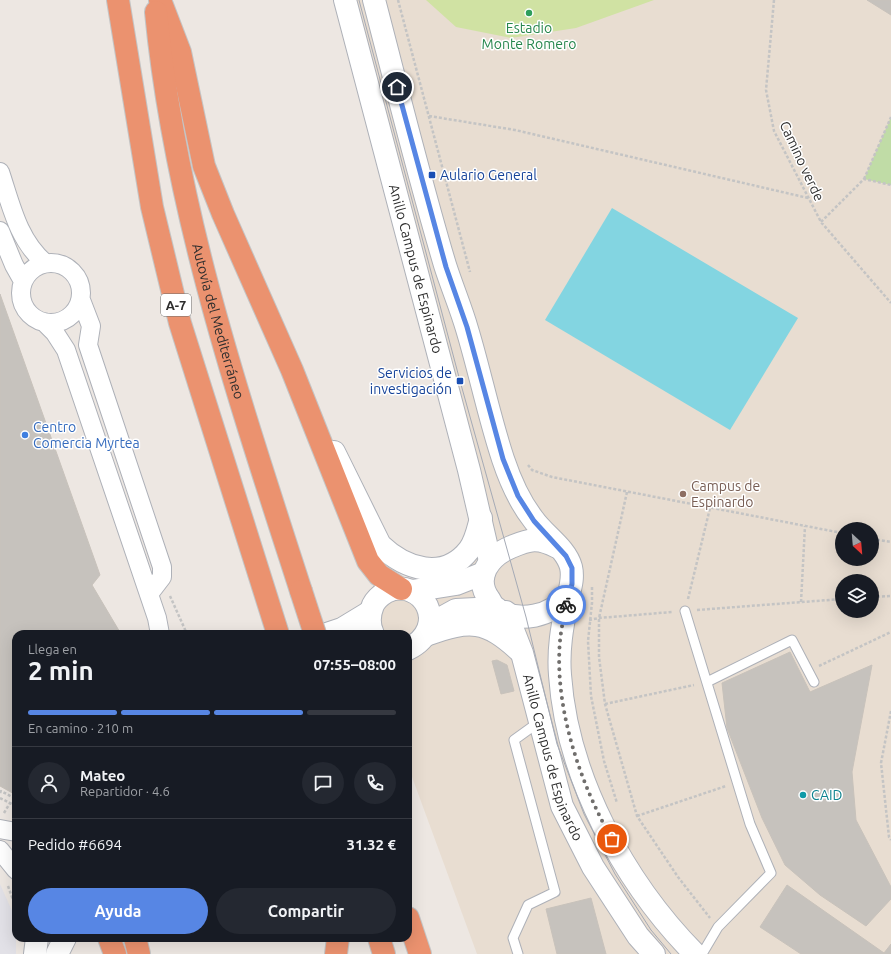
<!DOCTYPE html>
<html lang="es">
<meta charset="utf-8">
<style>
body{margin:0;font-family:Ubuntu,sans-serif;background:#242831;color:#f1f3f6;height:100vh;display:flex;flex-direction:column;font-size:15px;white-space:nowrap}
*{box-sizing:border-box;margin:0}
p{font-size:13px;color:#9ea1a6}
.icon{flex:none;width:22px;height:22px;fill:none;stroke:currentColor;stroke-width:2;stroke-linecap:round;stroke-linejoin:round}
.map{position:relative;flex:1;overflow:hidden}
.side{position:absolute;left:12px;top:630px;width:400px;height:312px;display:flex;flex-direction:column;background:#171b24;border-radius:12px;box-shadow:0 4px 16px #0002}
.side>*{flex:none}
.needle{width:26px;rotate:154deg}
.buttons{position:absolute;left:835px;top:522px;display:grid;gap:8px}
.buttons a{display:grid;place-items:center;width:44px;height:44px;border-radius:50%;background:#171b24;box-shadow:0 4px 16px #0002;font-size:20px}
.pin{position:absolute;display:grid;place-items:center;width:34px;height:34px;color:#fff;margin:-17px;border:2px solid #fff;border-radius:50%;box-shadow:0 1px 4px #0007}
.courier{position:absolute;display:grid;place-items:center;width:40px;height:40px;margin:-20px;border:3px solid #5786e4;border-radius:50%;background:#fff;color:#222;box-shadow:0 1px 5px #0007}
.overview em{font-style:normal;font-weight:700}
.overview div{display:flex;flex-direction:column-reverse}
.overview{display:flex;align-items:center;justify-content:space-between;height:68px;padding:0 16px}
h1{font-size:26px;font-weight:700;line-height:30px}
.bar{display:grid;grid-template-columns:repeat(4,1fr);gap:6px 4px;align-content:center;height:48px;padding:0 16px}
.bar i{height:5px;border-radius:3px;background:#363941}
.bar .current{background:#5786e4}
.bar p{grid-column:span 4}
.line{display:flex;align-items:center;gap:10px;padding:0 16px;border-top:1px solid #363941}
.line div{flex:1}
.round{display:grid;place-items:center;flex:none;width:42px;height:42px;border-radius:21px;background:#242831}
.button{display:flex;gap:8px;margin-top:auto;padding:8px 16px}
.button a{flex:1;height:46px;border-radius:24px;background:#5786e4;color:#fff;font-size:16px;font-weight:700;line-height:46px;text-align:center}
.button a+a{background:#242831;color:#f1f3f6}
.map>svg:first-child{display:block}
.industrial{fill:#e2e1e7}
.education{fill:#e8ddd1;fill-rule:evenodd}
.green{fill:#c0dca6}
.pitch{fill:#d0e2a3}
.water{fill:#83d5e1}
.building{fill:#c6c2bd;stroke:#c8c2bb}
.lines{fill:none;stroke-linecap:round;stroke-linejoin:round}
.lane-casing{stroke:#aeb1b8;stroke-width:11}
.street-casing{stroke:#aeb1b8;stroke-width:20}
.secondary-casing{stroke:#aeb1b8;stroke-width:24}
.highway-casing{stroke:#c4c4c4;stroke-width:24}
.path{stroke:#c4c4c4;stroke-width:2.5;stroke-dasharray:3 2;stroke-linecap:butt}
.lane{stroke:#fff;stroke-width:9}
.street{stroke:#fff;stroke-width:18}
.secondary{stroke:#fff;stroke-width:22}
.highway{stroke:#eb926f;stroke-width:22}
.tram{stroke:#a5aab5;stroke-width:1}
.highway-bridge-casing{stroke:#c4c4c4;stroke-width:24;stroke-linecap:butt}
.highway-bridge{stroke:#eb926f;stroke-width:22}
.done{stroke:#706e6c;stroke-width:4;stroke-dasharray:0 7.2}
.route{stroke:#5786e4;stroke-width:5}
.leisure-dot{fill:#2e9e5b;stroke:#fff;stroke-width:1.5}
.transit-dot{fill:#1a4fb4;stroke:#fff;stroke-width:1.5}
.shop-dot{fill:#3f7fe0;stroke:#fff;stroke-width:1.5}
.education-dot{fill:#8d6e63;stroke:#fff;stroke-width:1.5}
.culture-dot{fill:#0f9aa8;stroke:#fff;stroke-width:1.5}
.labels{text-anchor:middle;dominant-baseline:central;stroke-width:3;stroke-linejoin:round;paint-order:stroke}
.shield{fill:#fff;stroke:#6c6c6c;stroke-width:1}
.shield-label{font-size:13px;font-weight:bold;fill:#2d2d2d}
.leisure-label{font-size:14px;fill:#27864d;stroke:#fff}
.street-label{font-size:14px;fill:#2d2d2d;stroke:#fff}
.transit-label{font-size:14px;fill:#164399;stroke:#fff;text-anchor:start}
.shop-label{font-size:14px;fill:#366cbe;stroke:#fff;text-anchor:start}
.education-label{font-size:14px;fill:#785e54;stroke:#fff;text-anchor:start}
.culture-label{font-size:14px;fill:#0d838f;stroke:#fff;text-anchor:start}
</style>
<div class="map">
<svg width="891" height="954" viewBox="0 0 891 954">
<rect width="100%" height="100%" fill="#ede7e2"/>
<path class="industrial" d="M0,884L13,913L16,928V954H0Z"/>
<path class="education" d="M345,0H891V954H477L408,766V634H373L370,612L412,591L475,537ZM842,529H872V559H842ZM842,581H872V611H842Z"/>
<path class="green" d="M891,117V185L864,179Z"/>
<path class="pitch" d="M426,0H654L576,28L511,38L456,27Z"/>
<path class="water" d="M612,208L798,318L730,430L545,320Z"/>
<path class="building" d="M867,0H891V15Z
M0,294L100,575L92,585L121,634H16V795L0,786Z
M790,652L810,692L872,665L852,772L856,820L891,887V899L866,926L820,895L785,865L762,818L727,728L722,683Z
M497,660L507,665L514,691L501,694L492,661Z
M787,885L884,953L891,944V954H801L760,927Z
M591,898L606,954H557L546,909Z"/>
<g class="lines">
<defs>
<path id="lane" d="M685,611L750,824L771,873L718,927L702,954
M707,682L792,640L814,682
M518,954L513,938L528,905L555,892L514,740L539,722"/>
<path id="street" d="M0,172C11,205 18,240 45,263
M0,231L14,265L23,281
M21 293a30 30 0 1 1 60 0a30 30 0 1 1-60 0Z
M81,300L91,326L88,345L162,567V577L149,594
M44,322L55,333L66,350L157,618L160,634
M0,829L16,832
M0,850L16,870"/>
<g id="secondary">
<path id="s1" d="M345,0L469,470L490,561"/>
<path d="M374,0C397,88 419,178 445,265C452,287 461,308 467,329C480,372 489,417 503,459C510,480 519,501 533,519C544,535 566,548 571,567C574,580 569,591 567,603C562,627 558,650 560,675C567,777 624,882 695,954"/>
<path d="M334,452L380,545C405,569 444,582 469,550C476,541 478,529 481,518"/>
<path d="M557,547C538,537 530,539 511,547C490,556 473,577 489,599C491,602 493,607 496,609C520,624 551,616 568,596"/>
<path d="M412,591L456,584L484,573"/>
<path id="s2" d="M506,612L522,653L562,806L593,867L638,936L654,954"/>
<path d="M436,621L456,610L496,608"/>
<path d="M327,634L342,629L370,612"/>
<path d="M373,634C368,624 369,615 373,605C376,599 381,595 386,592C422,575 452,627 408,649"/>
<path d="M426,635C471,619 485,619 521,652"/>
<path d="M35,954L37,938"/>
<path d="M57,954L65,938"/>
</g>
<g id="highway">
<path d="M118,0L152,207L180,323L278,634"/>
<path d="M160,0L180,52L204,166L223,214L292,370L368,561L379,575L401,589"/>
<path id="s3" d="M156,12C175,211 240,402 301,591"/>
<path d="M408,918L420,954"/>
<path d="M109,938L115,954"/>
<path d="M135,938L139,954"/>
<path d="M379,938L384,954"/>
<path d="M336,954L338,938"/>
</g>
</defs>
<use href="#lane" class="lane-casing"/>
<use href="#street" class="street-casing"/>
<use href="#secondary" class="secondary-casing"/>
<use href="#highway" class="highway-casing"/>
<path class="path" d="M398,0L470,272
M774,0L766,90L774,131L821,222L891,303
M429,116L515,130L808,198
M864,179L891,117
M821,222L864,179L891,185
M528,465L532,470L552,477L842,533
M627,492L599,618V657L605,704L637,816L678,877L710,918
M872,539L891,542
M592,587V603L588,641L591,696L604,761L617,803
M170,596L187,634
M872,597L891,596
M688,599L710,508
M801,602L805,526
M697,610L842,599
M589,620L599,618L672,612
M819,666L891,632
M605,704L694,685
M891,711L881,763L889,837L891,840
M0,793L1,791L16,799
M0,798L16,806
M4,813L10,803
M637,816L726,786
M8,886L16,908"/>
<use href="#lane" class="lane"/>
<use href="#street" class="street"/>
<use href="#secondary" class="secondary"/>
<use href="#highway" class="highway"/>
<path class="tram" d="M359,0L460,381L526,617L557,744L584,814L615,874L651,930L671,954"/>
<defs>
<path id="highway-bridge" d="M301,591L315,634"/>
</defs>
<use href="#highway-bridge" class="highway-bridge-casing"/>
<use href="#highway-bridge" class="highway-bridge"/>
</g>
<g class="lines">
<path class="done" d="M566,605C564,617 561,629 560,641C554,706 580,784 612,839"/>
<path class="route" d="M397,87L446,267L467,327L503,459L518,496L534,521L566,556L572,568V584L566,605"/>
</g>
<circle class="leisure-dot" cx="529" cy="13" r="4"/>
<g class="transit-dot">
<rect x="428" y="171" width="8" height="8" rx="2"/>
<rect x="456" y="377" width="8" height="8" rx="2"/>
</g>
<circle class="shop-dot" cx="25" cy="435" r="4"/>
<circle class="education-dot" cx="683" cy="494" r="4"/>
<circle class="culture-dot" cx="803" cy="795" r="4"/>
<g class="labels">
<rect class="shield" x="161" y="294" width="30" height="22" rx="3"/>
<g class="shield-label">
<text x="176" y="305">A-7</text>
</g>
<g class="leisure-label">
<text x="529" y="28">Estadio<tspan x="529" dy="16">Monte Romero</tspan></text>
</g>
<g class="street-label">
<text transform="translate(802 161) rotate(65)">Camino verde</text>
<text stroke="none"><textPath href="#s1" startOffset="278">Anillo Campus de Espinardo</textPath></text>
<text stroke="none"><textPath href="#s3" startOffset="316">Autovía del Mediterráneo</textPath></text>
<text stroke="none"><textPath href="#s2" startOffset="153">Anillo Campus de Espinardo</textPath></text>
</g>
<g class="transit-label">
<text x="440" y="175">Aulario General</text>
<text x="452" y="373" text-anchor="end">Servicios de<tspan x="452" dy="16">investigación</tspan></text>
</g>
<g class="shop-label">
<text x="33" y="427">Centro<tspan x="33" dy="16">Comercia Myrtea</tspan></text>
</g>
<g class="education-label">
<text x="691" y="486">Campus de<tspan x="691" dy="16">Espinardo</tspan></text>
</g>
<g class="culture-label">
<text x="811" y="795">CAID</text>
</g>
</g>
</svg>
<div class="buttons">
<a><svg class="needle" viewBox="-14 -14 28 28"><path d="M0-13l5 13h-10z" fill="#e53935"/><path d="M0 13l5-13h-10z" fill="#9ea1a6"/></svg></a>
<a><svg class="icon" aria-label="layers" viewBox="0 0 24 24"><path d="M12 4l9 5-9 5-9-5zM3 14l9 5 9-5"/></svg></a>
</div>
<div class="pin" style="left:612px;top:839px;background:#ea580c"><svg class="icon" aria-label="bag" viewBox="0 0 24 24"><path d="M5 8h14l-1 12H6zM9 8a3 3 0 0 1 6 0"/></svg></div>
<div class="pin" style="left:397px;top:87px;background:#1f2937"><svg class="icon" aria-label="home" viewBox="0 0 24 24"><path d="M3 11l9-7 9 7M6 9v11h12V9"/></svg></div>
<div class="courier" style="left:566px;top:605px"><svg class="icon" aria-label="bike" viewBox="0 0 24 24"><circle cx="6" cy="16" r="4"/><circle cx="18" cy="16" r="4"/><path d="M6 16l4-8h5l3 8M10 8l3 8H6M13 5h3"/></svg></div>
<section class="side">
<div class="overview"><div><h1>2 min</h1><p>Llega en</p></div><em>07:55–08:00</em></div>
<div class="bar"><i class="current"></i><i class="current"></i><i class="current"></i><i></i><p>En camino · 210 m</p></div>
<div class="line" style="height:72px"><a class="round"><svg class="icon" aria-label="person" viewBox="0 0 24 24"><circle cx="12" cy="8" r="4"/><path d="M4 21q1-7 8-7t8 7"/></svg></a><div><b>Mateo</b><p>Repartidor · 4.6</p></div><a class="round"><svg class="icon" aria-label="chat" viewBox="0 0 24 24"><path d="M4 5h16v11H9l-5 4z"/></svg></a><a class="round"><svg class="icon" aria-label="phone" viewBox="0 0 24 24"><path d="M5 4h4l2 5-3 2q2 4 5 5l2-3 5 2v4C11 20 4 13 5 4z"/></svg></a></div>
<div class="line" style="height:52px"><div>Pedido #6694</div><b>31.32 €</b></div>
<div class="button"><a>Ayuda</a><a>Compartir</a></div>
</section>
</div>
